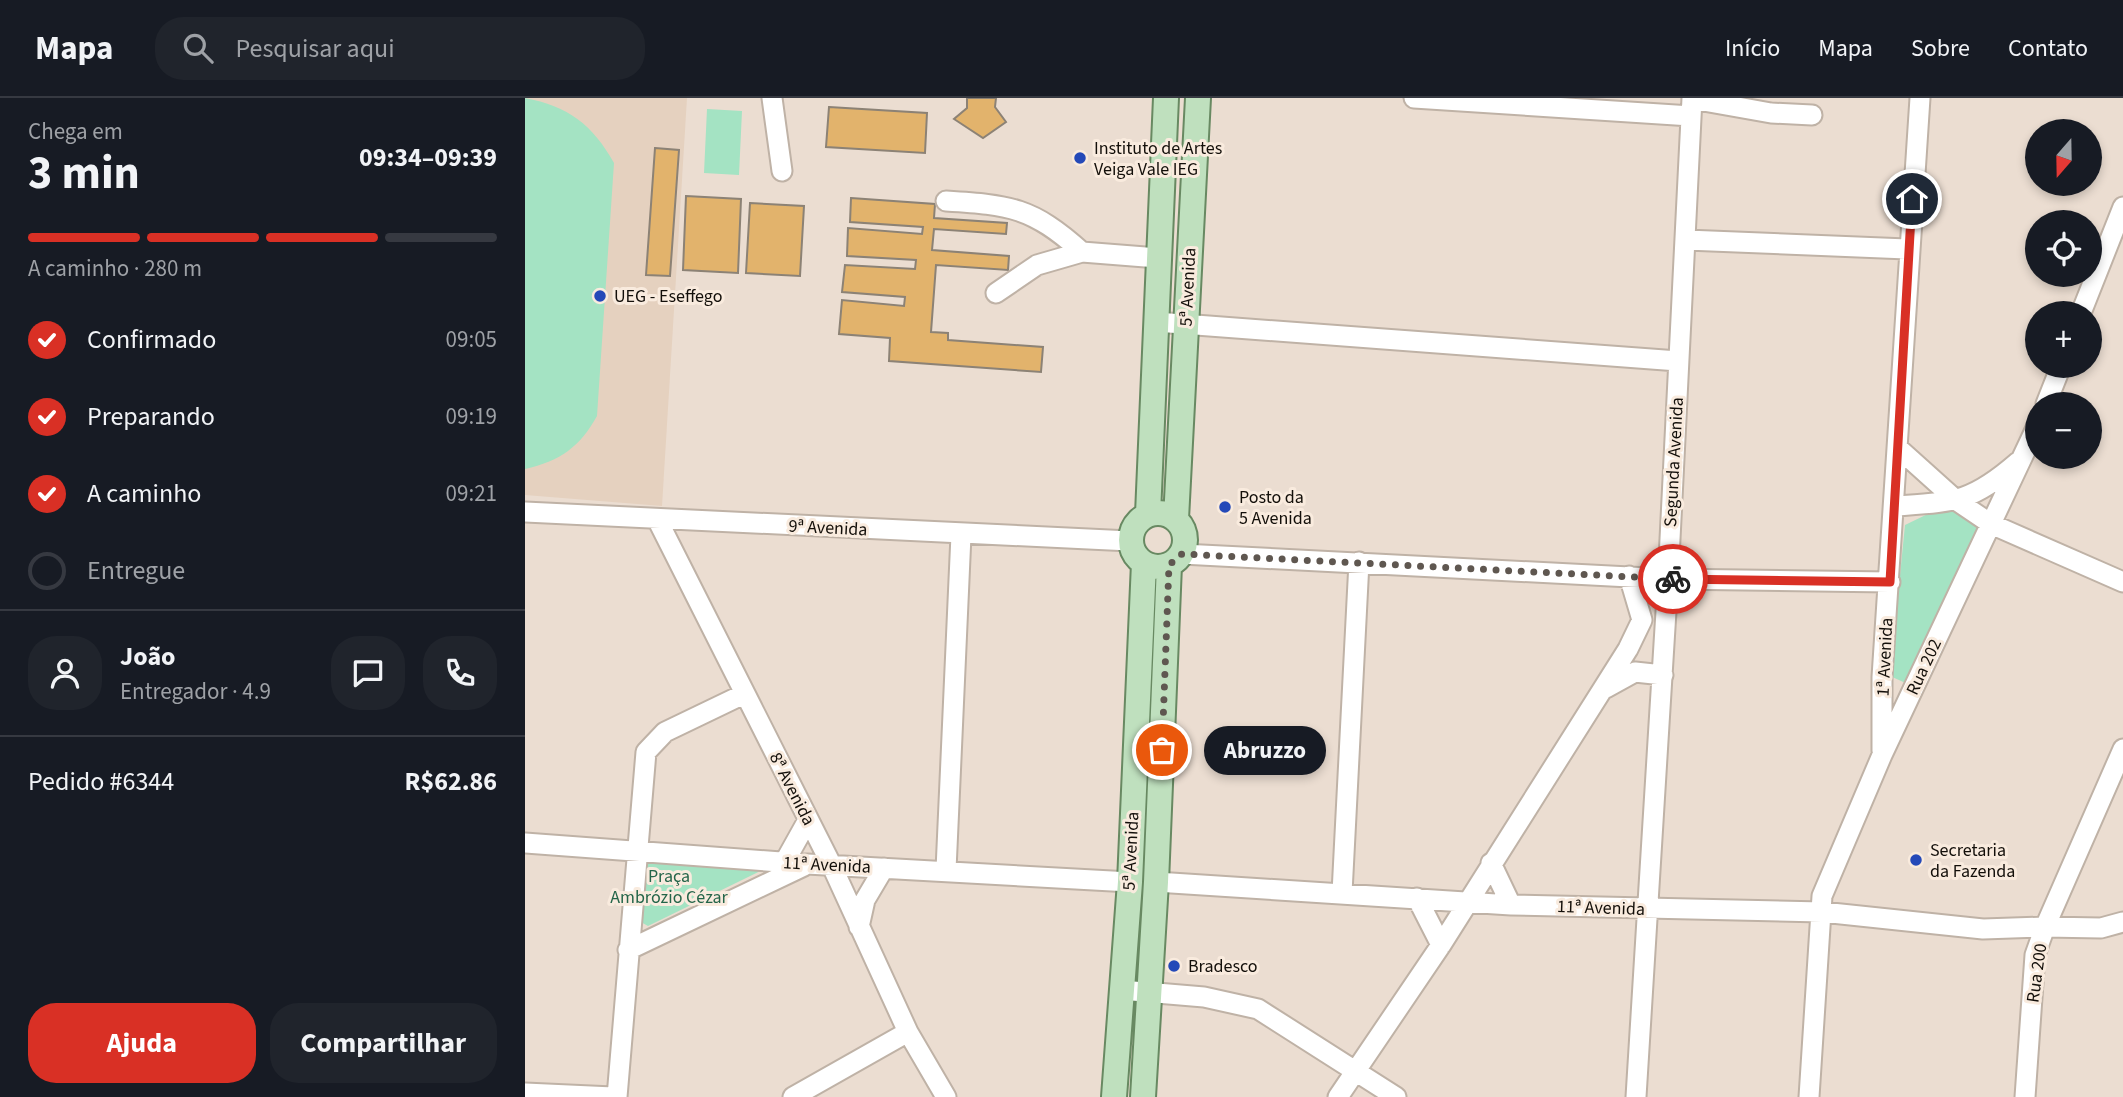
<!DOCTYPE html>
<html lang="pt">
<meta charset="utf-8">
<style>
body{margin:0;font-family:"Source Sans 3",sans-serif;background:#20242c;color:#f1f3f6;height:100vh;display:flex;flex-direction:column;font-size:26px;white-space:nowrap}
*{box-sizing:border-box;margin:0}
p{font-size:23px;color:#9ea1a6}
.icon{flex:none;width:38px;height:38px;fill:none;stroke:currentColor;stroke-width:2;stroke-linecap:round;stroke-linejoin:round}
.map{position:relative;flex:1;overflow:hidden}
.drawer{display:flex;flex-direction:column;background:#171b24;width:525px}
.drawer>*{flex:none}
.needle{width:46px;rotate:200deg}
.controls{position:absolute;left:1500px;top:21px;display:grid;gap:14px}
.controls a{display:grid;place-items:center;width:77px;height:77px;border-radius:50%;background:#171b24;box-shadow:0 4px 10px #0003;font-size:35px}
.pin{position:absolute;display:grid;place-items:center;width:60px;height:60px;color:#fff;margin:-30px;border:4px solid #fff;border-radius:50%;box-shadow:0 2px 7px #0007}
.courier{position:absolute;display:grid;place-items:center;width:70px;height:70px;margin:-35px;border:5px solid #d93025;border-radius:50%;background:#fff;color:#222;box-shadow:0 2px 9px #0007}
.bubble{position:absolute;height:49px;border-radius:24px;background:#171b24;box-shadow:0 4px 10px #0003;font-size:23px;font-weight:700;line-height:49px;text-align:center}
.summary em{font-style:normal;font-weight:700}
.summary div{display:flex;flex-direction:column-reverse}
.summary{display:flex;align-items:center;justify-content:space-between;height:119px;padding:0 28px}
h1{font-size:46px;font-weight:700;line-height:52px}
.bar{display:grid;grid-template-columns:repeat(4,1fr);gap:10px 7px;align-content:center;height:84px;padding:0 28px}
.bar i{height:9px;border-radius:5px;background:#363941}
.bar .on{background:#d93025}
.bar p{grid-column:span 4}
.line{display:flex;align-items:center;gap:18px;padding:0 28px;border-top:2px solid #363941}
.line div{flex:1}
.round{display:grid;place-items:center;flex:none;width:74px;height:74px;border-radius:28px;background:#20242c}
ol{padding:0 28px;list-style:none}
li{display:flex;align-items:center;gap:21px;height:77px}
li p{margin-inline-start:auto}
li .icon{padding:7px;border-radius:50%;background:#d93025;color:#fff;stroke-width:4}
li:last-child{color:#9ea1a6}
li i{width:38px;height:38px;border:4px solid #363941;border-radius:50%}
.action{display:flex;gap:14px;margin-top:auto;padding:14px 28px}
.action a{flex:1;height:80px;border-radius:28px;background:#d93025;color:#fff;font-size:28px;font-weight:700;line-height:80px;text-align:center}
.action a+a{background:#20242c;color:#f1f3f6}
header{display:flex;align-items:center;gap:42px;box-sizing:border-box;height:98px;padding:0 35px;background:#171b24;border-bottom:2px solid #363941}
header strong{font-size:33px}
nav{display:flex;gap:38px;margin-inline-start:auto;font-size:24px}
.search{width:490px;height:63px;background:#20242c;display:flex;align-items:center;gap:18px;box-sizing:border-box;padding:0 24px;border-radius:28px;color:#9ea1a6;font-size:26px}
main{display:flex;flex:1;min-height:0}
.map>svg:first-child{display:block}
.built{fill:#e5d1bf}
.green{fill:#a4e3c3}
.building{fill:#e2b36c;stroke:#8c8275;stroke-width:2}
.lines{fill:none;stroke-linecap:round;stroke-linejoin:round}
.minor-casing{stroke:#bfb2a6;stroke-width:23}
.major-casing{stroke:#688962;stroke-width:28}
.minor{stroke:#fff;stroke-width:19}
.major{stroke:#bfe0be;stroke-width:24}
.done{stroke:#5f5750;stroke-width:7;stroke-dasharray:0 12.6}
.route{stroke:#d93025;stroke-width:9}
.poi-dot{fill:#2449b8;stroke:#f9ebde;stroke-width:2.5}
.labels{text-anchor:middle;dominant-baseline:central;stroke-width:6;stroke-linejoin:round;paint-order:stroke}
.poi-label{font-size:18px;fill:#130f0a;stroke:#f9ebde;text-anchor:start}
.street-label{font-size:18px;fill:#130f0a;stroke:#f9ebde}
.park-label{font-size:18px;fill:#246549;stroke:#f9ebde}
</style>
<header>
<strong>Mapa</strong>
<div class="search"><svg class="icon" aria-label="search" viewBox="0 0 24 24"><circle cx="10" cy="10" r="6"/><path d="M15 15l6 6"/></svg>Pesquisar aqui</div>
<nav><a>Início</a><a>Mapa</a><a>Sobre</a><a>Contato</a></nav>
</header>
<main>
<section class="drawer">
<div class="summary"><div><h1>3 min</h1><p>Chega em</p></div><em>09:34–09:39</em></div>
<div class="bar"><i class="on"></i><i class="on"></i><i class="on"></i><i></i><p>A caminho · 280 m</p></div>
<ol>
<li><svg class="icon" aria-label="check" viewBox="0 0 24 24"><path d="M5 12l5 5 9-10"/></svg>Confirmado<p>09:05</p></li>
<li><svg class="icon" aria-label="check" viewBox="0 0 24 24"><path d="M5 12l5 5 9-10"/></svg>Preparando<p>09:19</p></li>
<li><svg class="icon" aria-label="check" viewBox="0 0 24 24"><path d="M5 12l5 5 9-10"/></svg>A caminho<p>09:21</p></li>
<li><i></i>Entregue</li>
</ol>
<div class="line" style="height:126px"><a class="round"><svg class="icon" aria-label="person" viewBox="0 0 24 24"><circle cx="12" cy="8" r="4"/><path d="M4 21q1-7 8-7t8 7"/></svg></a><div><b>João</b><p>Entregador · 4.9</p></div><a class="round"><svg class="icon" aria-label="chat" viewBox="0 0 24 24"><path d="M4 5h16v11H9l-5 4z"/></svg></a><a class="round"><svg class="icon" aria-label="phone" viewBox="0 0 24 24"><path d="M5 4h4l2 5-3 2q2 4 5 5l2-3 5 2v4C11 20 4 13 5 4z"/></svg></a></div>
<div class="line" style="height:91px"><div>Pedido #6344</div><b>R$62.86</b></div>
<div class="action"><a>Ajuda</a><a>Compartilhar</a></div>
</section>
<div class="map">
<svg width="1598" height="999" viewBox="0 0 1598 999">
<rect width="100%" height="100%" fill="#ebddd1"/>
<path class="built" d="M0,0H162L137,408L0,397Z"/>
<path class="green" d="M0,0C43,8 68,27 89,65L72,318C55,349 35,363 0,371Z
M182,11L217,13L214,77L179,75Z
M1427,411L1444,420L1457,433L1385,587L1365,578L1380,427L1411,412Z
M127,762L250,766L123,828L114,823L119,770Z"/>
<path class="building" d="M442,0H471L470,9L481,24L458,40L429,21L442,10Z
M304,9L402,15L400,55L301,49Z
M130,50L154,52L145,178L121,177Z
M161,98L216,101L213,175L158,172Z
M326,100L410,106L409,120L482,125L481,136L409,131L407,152L484,158L483,172L411,167L406,234L423,235V242L518,249L516,274L364,263L365,240L314,236L317,202L379,208L380,199L317,194L320,167L390,171L391,162L322,158L323,130L397,136L398,129L325,124Z
M225,105L279,108L275,178L221,175Z"/>
<g class="lines">
<defs>
<path id="minor" d="M247,0L257,73
M889,0L1166,18
M1167,1L1246,15L1287,17
M421,103C485,107 507,109 557,154
M1161,142L1382,151
M471,195L512,167L557,154L633,160
M1556,215L1598,109
M631,224L1153,263
M1521,306L1536,268
M1373,350L1432,403L1466,426L1598,484
M1370,408C1429,404 1446,405 1493,364
M0,414L605,443
M132,421L306,766L383,934L421,999
M657,456L1143,481L1365,484
M1081,590L1110,574L1138,577
M1357,653V579L1395,0
M0,745L282,766L605,784
M259,765L283,722
M966,765L986,807
M421,772L436,437
M631,784L986,807L1297,814L1458,831L1520,829L1598,651
M817,795L834,464
M892,800L916,847
M334,829L340,802L359,770
M103,852L279,768
M596,892L679,899L733,911L871,999
M0,995L88,999
M92,999L121,654L140,634L219,596
M268,999L383,934
M813,999L916,847L1103,551L1117,522L1104,478
M1111,999L1143,481L1167,0
M1284,999L1297,798L1357,657L1512,328
M1500,999L1510,857L1520,829L1576,830L1598,824"/>
<path id="major" d="M606 442a27 27 0 1 1 54 0a27 27 0 1 1-54 0Z
M623,416L641,0
M651,421L673,0
M589,999L605,784L619,465
M618,999L631,784L644,467"/>
</defs>
<use href="#minor" class="minor-casing"/>
<use href="#major" class="major-casing"/>
<use href="#minor" class="minor"/>
<use href="#major" class="major"/>
</g>
<g class="lines">
<path class="done" d="M637,652L644,467L657,456L1148,481"/>
<path class="route" d="M1148,481L1365,484L1387,101"/>
</g>
<g class="poi-dot">
<circle cx="555" cy="60" r="7"/>
<circle cx="75" cy="198" r="7"/>
<circle cx="700" cy="409" r="7"/>
<circle cx="1391" cy="762" r="7"/>
<circle cx="649" cy="868" r="7"/>
</g>
<g class="labels">
<g class="poi-label">
<text x="569" y="50">Instituto de Artes<tspan x="569" dy="21">Veiga Vale IEG</tspan></text>
<text x="89" y="198">UEG - Eseffego</text>
<text x="714" y="399">Posto da<tspan x="714" dy="21">5 Avenida</tspan></text>
<text x="1405" y="752">Secretaria<tspan x="1405" dy="21">da Fazenda</tspan></text>
<text x="663" y="868">Bradesco</text>
</g>
<g class="street-label">
<text transform="translate(663 189) rotate(-87)">5ª Avenida</text>
<text transform="translate(1149 364) rotate(-87)">Segunda Avenida</text>
<text transform="translate(303 430) rotate(3)">9ª Avenida</text>
<text transform="translate(1360 559) rotate(-87)">1ª Avenida</text>
<text transform="translate(1399 569) rotate(-65)">Rua 202</text>
<text transform="translate(267 691) rotate(63)">8ª Avenida</text>
<text transform="translate(606 753) rotate(-87)">5ª Avenida</text>
<text transform="translate(302 767) rotate(3)">11ª Avenida</text>
<text transform="translate(1076 810) rotate(2)">11ª Avenida</text>
<text transform="translate(1512 875) rotate(-82)">Rua 200</text>
</g>
<g class="park-label">
<text x="144" y="778">Praça<tspan x="144" dy="21">Ambrózio Cézar</tspan></text>
</g>
</g>
</svg>
<div class="controls">
<a><svg class="needle" viewBox="-14 -14 28 28"><path d="M0-13l5 13h-10z" fill="#e53935"/><path d="M0 13l5-13h-10z" fill="#9ea1a6"/></svg></a>
<a><svg class="icon" aria-label="locate" viewBox="0 0 24 24"><circle cx="12" cy="12" r="6"/><path d="M12 2v4M12 18v4M2 12h4M18 12h4"/></svg></a>
<a>+</a>
<a>−</a>
</div>
<div class="pin" style="left:637px;top:652px;background:#ea580c"><svg class="icon" aria-label="bag" viewBox="0 0 24 24"><path d="M5 8h14l-1 12H6zM9 8a3 3 0 0 1 6 0"/></svg></div>
<div class="pin" style="left:1387px;top:101px;background:#1f2937"><svg class="icon" aria-label="home" viewBox="0 0 24 24"><path d="M3 11l9-7 9 7M6 9v11h12V9"/></svg></div>
<div class="courier" style="left:1148px;top:481px"><svg class="icon" aria-label="bike" viewBox="0 0 24 24"><circle cx="6" cy="16" r="4"/><circle cx="18" cy="16" r="4"/><path d="M6 16l4-8h5l3 8M10 8l3 8H6M13 5h3"/></svg></div>
<div class="bubble" style="left:679px;top:628px;width:122px">Abruzzo</div>
</div>
</main>
